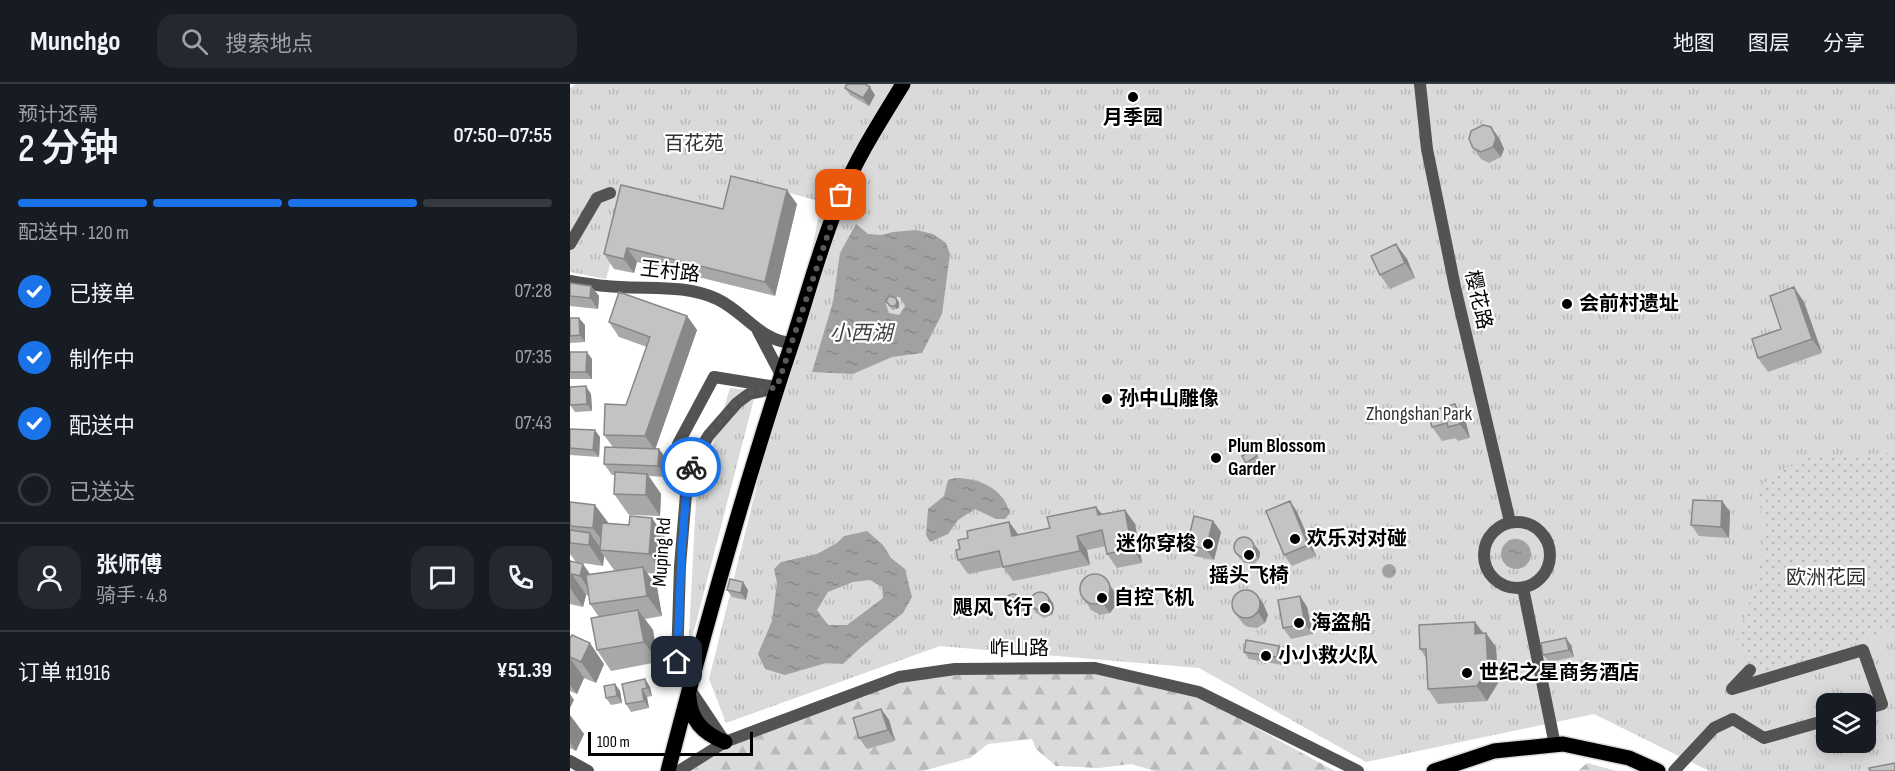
<!DOCTYPE html>
<html lang="zh">
<meta charset="utf-8">
<style>
body{margin:0;font-family:"Sofia Sans Condensed","Noto Sans SC",sans-serif;background:#242831;color:#f1f3f6;height:100vh;display:flex;flex-direction:column;font-size:22px;white-space:nowrap}
*{box-sizing:border-box;margin:0}
p{font-size:20px;color:#9ea1a6}
.icon{flex:none;width:33px;height:33px;fill:none;stroke:currentColor;stroke-width:2;stroke-linecap:round;stroke-linejoin:round}
.map{position:relative;flex:1;overflow:hidden}
.drawer{display:flex;flex-direction:column;background:#171b24;width:570px}
.drawer>*{flex:none}
.buttons{position:absolute;left:1246px;top:609px;display:grid;gap:12px}
.buttons a{display:grid;place-items:center;width:60px;height:60px;border-radius:12px;background:#171b24;box-shadow:0 3px 15px #0003;font-size:30px}
.scale{position:absolute;left:18px;bottom:15px;width:165px;box-sizing:border-box;padding-left:6px;border:3px solid #000;border-top:0;font-size:16px;line-height:21px;white-space:nowrap;color:#000;-webkit-text-stroke:4px #fff;paint-order:stroke}
.pin{position:absolute;display:grid;place-items:center;width:51px;height:51px;color:#fff;margin:-26px;border-radius:12px;box-shadow:0 3px 9px #0006}
.courier{position:absolute;display:grid;place-items:center;width:60px;height:60px;margin:-30px;border:4px solid #1a73e8;border-radius:50%;background:#fff;color:#222;box-shadow:0 2px 8px #0007}
.headline em{font-style:normal;font-weight:600}
.headline div{display:flex;flex-direction:column-reverse}
.headline{display:flex;align-items:center;justify-content:space-between;height:102px;padding:0 18px}
h1{font-size:39px;font-weight:600;line-height:45px}
.bar{display:grid;grid-template-columns:repeat(4,1fr);gap:9px 6px;align-content:center;height:72px;padding:0 18px}
.bar i{height:8px;border-radius:4px;background:#363941}
.bar .current{background:#1a73e8}
.bar p{grid-column:span 4}
.line{display:flex;align-items:center;gap:15px;padding:0 18px;border-top:2px solid #363941}
.line div{flex:1}
.round{display:grid;place-items:center;flex:none;width:63px;height:63px;border-radius:18px;background:#242831}
ol{padding:0 18px;list-style:none}
li{display:flex;align-items:center;gap:18px;height:66px}
li p{margin-inline-start:auto}
li .icon{padding:6px;border-radius:50%;background:#1a73e8;color:#fff;stroke-width:4}
li:last-child{color:#9ea1a6}
li i{width:33px;height:33px;border:3px solid #363941;border-radius:50%}
header{display:flex;align-items:center;gap:36px;box-sizing:border-box;height:84px;padding:0 30px;background:#171b24;border-bottom:2px solid #363941}
header strong{font-size:28px}
nav{display:flex;gap:33px;margin-inline-start:auto;font-size:21px}
.search{width:420px;height:54px;background:#242831;display:flex;align-items:center;gap:15px;box-sizing:border-box;padding:0 21px;border-radius:18px;color:#9ea1a6;font-size:22px}
main{display:flex;flex:1;min-height:0}
.map>svg:first-child{display:block}
.forest{fill:url(#forest-firs)}
.park{fill:url(#park-tufts);fill-rule:evenodd}
.garden{fill:url(#garden-dots)}
.water{fill:url(#water-ripples);fill-rule:evenodd}
.lines{fill:none;stroke-linecap:round;stroke-linejoin:round}
.major-casing{stroke:#dbdbdb;stroke-width:18}
.minor{stroke:#535353;stroke-width:12}
.major{stroke:#000;stroke-width:15}
.wall{fill:#a8a8a8}
.shaded-wall{fill:#888}
.building{fill:#c3c3c3;stroke:#888;stroke-width:1.5}
.done{stroke:#595959;stroke-width:6;stroke-dasharray:0 10.8}
.route{stroke:#1a73e8;stroke-width:8}
.poi-dot{fill:#000;stroke:#fff;stroke-width:2}
.labels{text-anchor:middle;dominant-baseline:central;stroke-width:4.5;stroke-linejoin:round;paint-order:stroke}
.poi-label{font-size:20px;font-weight:bold;fill:#000;stroke:#fff;text-anchor:start}
.park-label{font-size:20px;fill:#313131;stroke:#fff}
.street-label{font-size:20px;fill:#000;stroke:#fff}
.water-label{font-size:21px;font-style:italic;fill:#424242;stroke:#fff}
</style>
<header>
<strong>Munchgo</strong>
<div class="search"><svg class="icon" aria-label="search" viewBox="0 0 24 24"><circle cx="10" cy="10" r="6"/><path d="M15 15l6 6"/></svg>搜索地点</div>
<nav><a>地图</a><a>图层</a><a>分享</a></nav>
</header>
<main>
<section class="drawer">
<div class="headline"><div><h1>2 分钟</h1><p>预计还需</p></div><em>07:50–07:55</em></div>
<div class="bar"><i class="current"></i><i class="current"></i><i class="current"></i><i></i><p>配送中 · 120 m</p></div>
<ol>
<li><svg class="icon" aria-label="check" viewBox="0 0 24 24"><path d="M5 12l5 5 9-10"/></svg>已接单<p>07:28</p></li>
<li><svg class="icon" aria-label="check" viewBox="0 0 24 24"><path d="M5 12l5 5 9-10"/></svg>制作中<p>07:35</p></li>
<li><svg class="icon" aria-label="check" viewBox="0 0 24 24"><path d="M5 12l5 5 9-10"/></svg>配送中<p>07:43</p></li>
<li><i></i>已送达</li>
</ol>
<div class="line" style="height:108px"><a class="round"><svg class="icon" aria-label="person" viewBox="0 0 24 24"><circle cx="12" cy="8" r="4"/><path d="M4 21q1-7 8-7t8 7"/></svg></a><div><b>张师傅</b><p>骑手 · 4.8</p></div><a class="round"><svg class="icon" aria-label="chat" viewBox="0 0 24 24"><path d="M4 5h16v11H9l-5 4z"/></svg></a><a class="round"><svg class="icon" aria-label="phone" viewBox="0 0 24 24"><path d="M5 4h4l2 5-3 2q2 4 5 5l2-3 5 2v4C11 20 4 13 5 4z"/></svg></a></div>
<div class="line" style="height:78px"><div>订单 #1916</div><b>¥51.39</b></div>
</section>
<div class="map">
<svg width="1325" height="687" viewBox="0 0 1325 687">
<defs>
<pattern id="forest-firs" width="22" height="20" patternUnits="userSpaceOnUse" patternTransform="scale(1.5)"><rect width="22" height="20" fill="#dadada"/><path d="M5 1l3.5 6h-7zM16 11l3.5 6h-7z" fill="#b9b9b9"/></pattern>
<pattern id="park-tufts" width="24" height="20" patternUnits="userSpaceOnUse" patternTransform="scale(1.5)"><rect width="24" height="20" fill="#dadada"/><path d="M3 7l-1-3M5 7V3M7 7l1-3M15 17l-1-3M17 17v-4M19 17l1-3" fill="none" stroke="#b9b9b9"/></pattern>
<pattern id="garden-dots" width="8" height="8" patternUnits="userSpaceOnUse" patternTransform="scale(1.5)"><rect width="8" height="8" fill="#dadada"/><path d="M2 2h.1M6 6h.1" fill="none" stroke="#b9b9b9" stroke-width="1.8" stroke-linecap="round"/></pattern>
<pattern id="water-ripples" width="26" height="14" patternUnits="userSpaceOnUse" patternTransform="scale(1.5)"><rect width="26" height="14" fill="#a1a1a1"/><path d="M2 4q2-2 4 0t4 0M15 11q2-2 4 0t4 0" fill="none" stroke="#898989"/></pattern>
</defs>
<rect width="100%" height="100%" fill="#fff"/>
<path class="forest" d="M391,589H525L626,611L765,687H585L561,680L529,684L486,682L466,665L462,655L418,660L400,674L353,687H121L160,660L331,598Z
M1017,679L1047,687H1008Z"/>
<path class="park" d="M6,0H1325V683L1310,687H1139L1024,630L796,678L629,584L370,562L156,639L139,595L214,292L252,118L173,96L153,124L60,111L36,195L0,188V4ZM1257,620H1296V658H1257Z
M160,304L186,307L118,570L126,416Z"/>
<path class="garden" d="M1325,369V543L1299,554L1165,596L1177,581L1167,556L1185,501L1196,453L1187,404L1231,374Z"/>
<path class="water" d="M286,140L298,150L311,151L323,148L346,146L363,150L376,159L380,170L372,230L352,269L322,273L283,290L242,288L263,218L270,169ZM321,213H330L335,222L329,231L319,229L316,220Z
M385,394C409,394 433,404 440,429L435,435H426L405,425L388,436L378,450L360,458L356,451L358,425L374,412L378,396Z
M297,447L313,461L321,474L335,485L342,513L333,529L290,564L273,580L256,579L215,591L195,585L188,570L202,537L207,499L204,485L211,478L247,470L267,459L274,452ZM300,496L312,503L313,514L277,541H258L247,526L258,508L283,498Z
M931 470a15 15 0 1 1 30 0a15 15 0 1 1-30 0Z
M812 487a7 7 0 1 1 14 0a7 7 0 1 1-14 0Z"/>
<g class="lines">
<defs>
<path id="major" d="M119,613C120,636 134,650 155,658
M98,687C135,543 175,400 222,259C238,210 251,159 271,112C287,73 311,36 333,0
M864,687L924,667L993,660L1059,674L1088,687"/>
</defs>
<use href="#major" class="major-casing"/>
<path class="minor" d="M850,0L857,65L885,203L940,438
M0,160L27,114L40,109
M0,197C17,200 34,203 51,203C83,205 117,201 147,215C175,228 190,257 222,259
M188,247L211,291
M108,360L144,293L200,302
M914 471a33 33 0 1 1 66 0a33 33 0 1 1-66 0Z
M953,504L985,661
M1180,586L1162,605L1293,566L1312,620L1296,625
M155,658L119,604L107,578L110,482L117,398L123,377L139,351L167,319L179,310L207,304
M0,677L18,687
M109,687L155,658L329,593L385,585L525,584L629,608L788,687
M1104,687L1144,644L1163,635L1194,654L1257,636"/>
<use href="#major" class="major"/>
</g>
<path class="wall" d="M275,4L305,11L299,22L280,11Z
M929,54L934,65L931,73L919,79L911,75L903,64Z
M227,120L205,212L67,178L64,189L44,185L34,170L153,125Z
M826,160L837,175L845,194L820,205L810,191Z
M0,199L21,202L29,212L28,225L0,222Z
M316,217L329,218V223L327,225L322,226Z
M1234,218L1252,269L1198,288L1188,274Z
M117,232L127,246L85,365H89L97,376L96,393L79,392L91,410L90,432L59,431L44,410L45,391H42L34,380L43,363L34,351L56,321L77,263L49,253L39,238Z
M0,234L15,241V258L0,259Z
M0,268L22,275V295H0Z
M21,310L22,327L5,328L0,321Z
M885,320L895,335L900,354L888,357L886,354L872,357L862,343Z
M0,345L30,353L29,373L0,371Z
M683,366L690,376L679,383L672,372Z
M720,417L727,428L746,472L722,482L714,471Z
M1152,417L1160,428L1159,454L1129,452L1121,441Z
M0,418L38,439L59,441L82,434L96,455L93,491L77,489L87,503L92,532L75,535L83,546L88,578L41,587L27,566L29,533L20,520L19,512L16,511L13,523L0,520V477L20,491L46,487L44,486L34,472L33,482L6,478L0,470Z
M526,423L532,430L555,426L565,440L572,479L547,484L537,470L536,462L517,466L520,481L443,497L433,483L398,490L388,476L390,465L398,454L439,438L449,451L480,444Z
M643,437L651,448L644,476L624,472L617,461Z
M664,467L690,468L689,475L684,480L674,479Z
M157,506H178L176,516L162,513Z
M547,511L546,521L540,529L530,531L521,526L514,515Z
M730,512L737,523L743,550L721,555L713,544Z
M483,519L484,525L482,531L474,534L466,529L461,522Z
M693,519L698,531L695,539L687,544L678,543L674,541L666,530Z
M435,520L455,521L456,529L452,532L446,533L440,528Z
M905,538L913,549L926,563L928,599L917,617L868,620L858,605L856,574L850,565Z
M0,552L34,580L26,599L14,594L7,610L0,607Z
M1001,561L1004,573L979,578L973,571Z
M709,562L714,569L712,581L679,575L674,568Z
M75,595L80,603L82,612L77,613L79,624L61,628L56,620Z
M45,600L50,607L52,619L41,621L36,614Z
M311,625L319,636L325,657L297,665L289,654Z
M0,631L14,650L6,667L0,664Z"/>
<path class="shaded-wall" d="M300,3L305,11L299,22L293,14Z
M921,43L929,54L934,65L931,73L923,63Z
M217,106L227,120L205,212L195,198Z
M826,160L837,175L845,194L835,179Z
M57,164L67,178L64,189L54,175Z
M21,202L29,212L28,225L20,214Z
M1224,203L1234,218L1252,269L1242,255Z
M326,214L329,218V223L327,225L325,222Z
M117,232L127,246L85,366L75,352Z
M9,234L15,241V258L10,251Z
M17,268L22,275V295L16,288Z
M16,302L21,310L22,327L17,320Z
M885,320L895,335L900,354L890,340Z
M25,346L30,353L29,373L23,366Z
M89,365L97,376L96,393L88,382Z
M77,390L91,410L90,432L76,411Z
M720,417L727,428L746,472L738,461Z
M1152,417L1160,428L1159,454L1151,443Z
M25,421L40,441L38,465L23,444Z
M526,423L537,437L528,431Z
M555,426L565,440L572,479L562,464Z
M82,434L96,455L93,491L79,470Z
M643,437L651,448L644,476L636,465Z
M439,438L449,452H442Z
M20,449L32,466H30L34,472L33,482L19,461Z
M507,452L517,466L520,481L510,467Z
M685,461L690,468L689,475L684,468Z
M13,480L28,501L24,513L10,492Z
M73,483L87,503L92,532L77,512Z
M2,490L16,511L13,523L0,504V497Z
M173,498L178,506L176,516L171,509Z
M539,500L547,511L546,521L540,529L532,518Z
M685,509L693,519L698,531L695,539L688,528Z
M478,512L483,519L484,525L482,531L477,524Z
M730,512L737,523L743,550L735,540Z
M450,514L455,521L456,529L450,521Z
M68,526L83,546L88,578L74,558Z
M905,538L915,552L905,550Z
M916,549L926,563L928,599L917,617L907,602Z
M996,554L1001,561L1004,573L999,566Z
M20,559L34,580L26,599L11,578Z
M709,562L714,569L712,581L707,573Z
M0,574L14,594L7,610L0,601Z
M75,595L80,603L82,612L77,604Z
M45,600L50,607L52,619L47,612Z
M72,605L77,613L79,624L74,617Z
M0,610L4,616L0,624Z
M311,625L319,636L325,657L318,646Z
M0,631L14,650L6,667L0,658Z"/>
<path class="building" d="M277,0H295L300,3L293,14L275,4Z
M913,41L921,43L926,54L923,63L911,68L903,64L899,55L901,47Z
M161,92L217,106L195,198L57,164L54,175L34,170L51,101L153,125Z
M826,160L835,179L810,191L801,172Z
M0,199L21,202L20,214L0,212Z
M1224,203L1242,255L1188,274L1182,255L1211,245L1200,212Z
M49,208L117,232L75,352L34,351L35,320L56,321L80,253L39,238Z
M319,212L326,214L327,219L325,222H320L316,217Z
M0,234H9L10,251L0,252Z
M0,268H17L16,288H0Z
M16,302L17,320L0,321V303Z
M885,320L890,340L878,343L877,339L862,343L858,328Z
M0,345L25,346L23,366L0,364Z
M35,363L89,365L88,382L34,380Z
M683,366L687,372L676,379L672,372Z
M45,388L77,390L76,411L44,410Z
M1123,416L1152,417L1151,443L1121,441Z
M720,417L738,461L714,471L696,427Z
M0,418L25,421L23,444L0,442Z
M526,423L528,431L555,426L562,464L537,470L532,446L507,452L510,467L433,483L429,467L388,476L386,466L390,465L388,456L398,454L397,447L439,438L442,452L480,444L477,433Z
M60,432L82,434L79,470L30,466L32,439L59,441Z
M624,432L643,437L636,465L617,461Z
M0,446L20,449L19,461L0,459Z
M664 463a10 10 0 1 1 20 0a10 10 0 1 1-20 0Z
M0,477L13,480L10,492L2,490L0,497Z
M73,483L77,512L20,520L16,491Z
M510 505a15 15 0 1 1 30 0a15 15 0 1 1-30 0Z
M160,495L173,498L171,509L157,506Z
M662 520a14 14 0 1 1 28 0a14 14 0 1 1-28 0Z
M461 517a9 9 0 1 1 18 0a9 9 0 1 1-18 0Z
M435 518a8 8 0 1 1 16 0a8 8 0 1 1-16 0Z
M730,512L735,540L713,544L708,516Z
M68,526L74,558L27,566L21,534Z
M905,538V550L916,549L918,585L907,602L858,605L856,565H850L849,541Z
M2,551L20,559L11,578L0,573V554Z
M996,554L999,566L973,571L971,559Z
M676,556L709,562L707,573L674,568Z
M75,595L77,604L72,605L74,617L56,620L52,600Z
M45,600L47,612L36,614L34,602Z
M311,625L318,646L289,654L283,634Z
M1325,679V687H1300L1299,684Z"/>
<g class="lines">
<path class="done" d="M121,383C127,363 161,318 179,310C187,306 198,305 207,303L271,111"/>
<path class="route" d="M107,578L112,461L117,399L121,383"/>
</g>
<g class="poi-dot">
<circle cx="563" cy="13" r="6"/>
<circle cx="997" cy="220" r="6"/>
<circle cx="537" cy="315" r="6"/>
<circle cx="646" cy="374" r="6"/>
<circle cx="725" cy="455" r="6"/>
<circle cx="638" cy="460" r="6"/>
<circle cx="679" cy="471" r="6"/>
<circle cx="532" cy="514" r="6"/>
<circle cx="475" cy="524" r="6"/>
<circle cx="729" cy="539" r="6"/>
<circle cx="696" cy="572" r="6"/>
<circle cx="897" cy="589" r="6"/>
</g>
<g class="labels">
<g class="poi-label">
<text x="563" y="34" text-anchor="middle">月季园</text>
<text x="1009" y="220">会前村遗址</text>
<text x="549" y="315">孙中山雕像</text>
<text x="658" y="362">Plum Blossom<tspan x="658" dy="23">Garder</tspan></text>
<text x="737" y="455">欢乐对对碰</text>
<text x="626" y="460" text-anchor="end">迷你穿梭</text>
<text x="679" y="492" text-anchor="middle">摇头飞椅</text>
<text x="544" y="514">自控飞机</text>
<text x="463" y="524" text-anchor="end">飓风飞行</text>
<text x="741" y="539">海盗船</text>
<text x="708" y="572">小小救火队</text>
<text x="909" y="589">世纪之星商务酒店</text>
</g>
<g class="park-label">
<text x="124" y="60">百花苑</text>
<text x="849" y="330">Zhongshan Park</text>
<text x="1256" y="494">欧洲花园</text>
</g>
<g class="street-label">
<text transform="translate(100 188) rotate(6)">王村路</text>
<text transform="translate(908 216) rotate(77)">樱花路</text>
<text transform="translate(92 468) rotate(-86)">Muping Rd</text>
<text x="449" y="565">岞山路</text>
</g>
<g class="water-label">
<text x="291" y="249">小西湖</text>
</g>
</g>
</svg>
<div class="buttons">
<a><svg class="icon" aria-label="layers" viewBox="0 0 24 24"><path d="M12 4l9 5-9 5-9-5zM3 14l9 5 9-5"/></svg></a>
</div>
<div class="scale">100 m</div>
<div class="pin" style="left:271px;top:111px;background:#ea580c"><svg class="icon" aria-label="bag" viewBox="0 0 24 24"><path d="M5 8h14l-1 12H6zM9 8a3 3 0 0 1 6 0"/></svg></div>
<div class="pin" style="left:107px;top:578px;background:#1f2937"><svg class="icon" aria-label="home" viewBox="0 0 24 24"><path d="M3 11l9-7 9 7M6 9v11h12V9"/></svg></div>
<div class="courier" style="left:121px;top:383px"><svg class="icon" aria-label="bike" viewBox="0 0 24 24"><circle cx="6" cy="16" r="4"/><circle cx="18" cy="16" r="4"/><path d="M6 16l4-8h5l3 8M10 8l3 8H6M13 5h3"/></svg></div>
</div>
</main>
